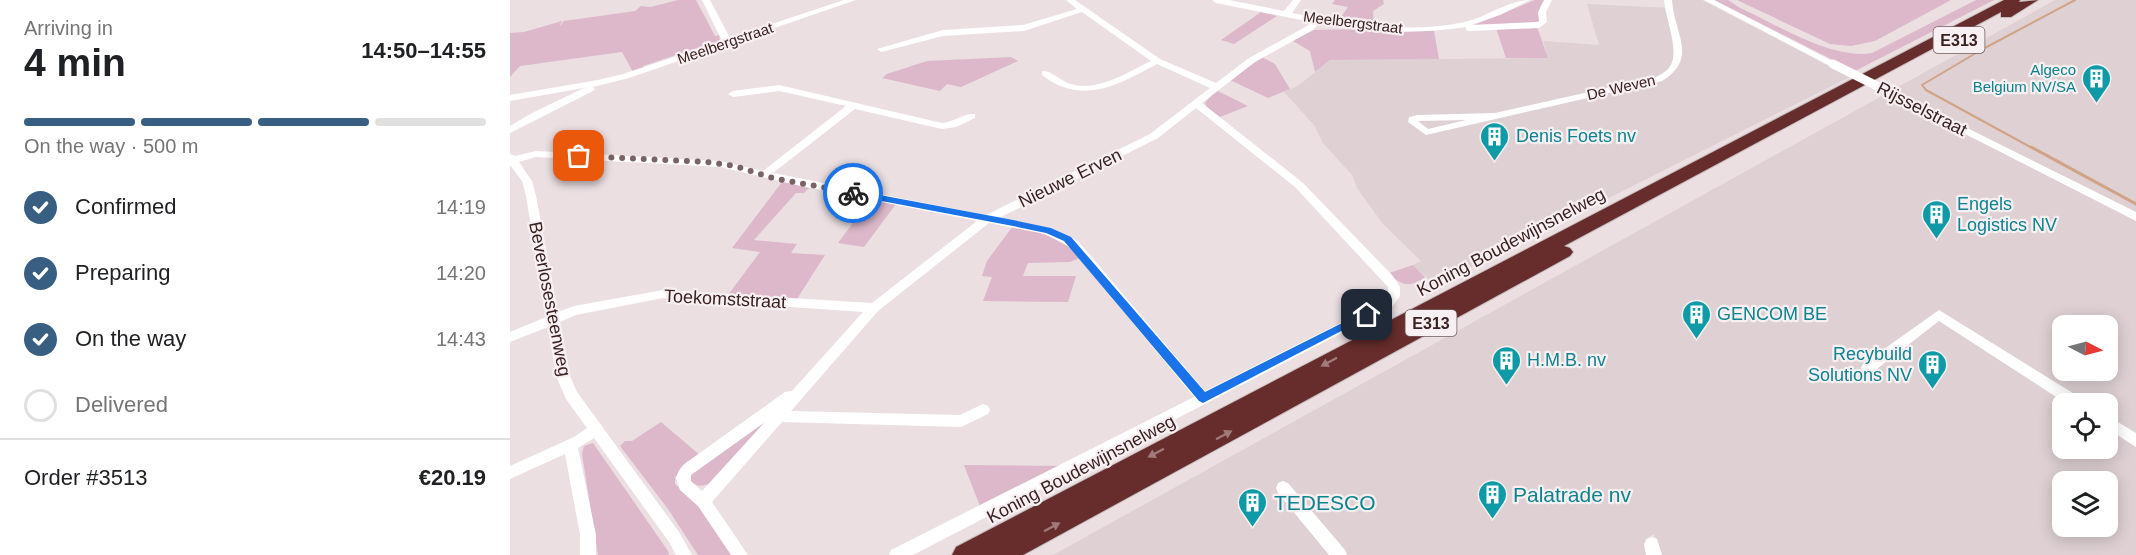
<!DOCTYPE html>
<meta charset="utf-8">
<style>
body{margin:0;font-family:Arial,sans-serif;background:#f2f2f2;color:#202124;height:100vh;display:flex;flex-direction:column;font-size:22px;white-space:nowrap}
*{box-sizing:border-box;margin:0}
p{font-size:20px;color:#757577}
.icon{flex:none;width:33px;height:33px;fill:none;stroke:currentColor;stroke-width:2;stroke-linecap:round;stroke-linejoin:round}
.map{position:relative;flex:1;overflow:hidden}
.sheet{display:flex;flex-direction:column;background:#fff;width:510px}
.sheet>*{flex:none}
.needle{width:39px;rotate:96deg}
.fabs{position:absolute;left:1542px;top:315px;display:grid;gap:12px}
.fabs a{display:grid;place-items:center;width:66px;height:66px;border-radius:12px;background:#fff;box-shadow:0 3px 15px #0003;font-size:30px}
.pin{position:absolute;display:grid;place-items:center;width:51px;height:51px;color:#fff;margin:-26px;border-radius:12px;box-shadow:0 3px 9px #0006}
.courier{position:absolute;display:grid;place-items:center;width:60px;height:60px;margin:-30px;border:4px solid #1a73e8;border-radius:50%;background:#fff;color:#222;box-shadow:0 2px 8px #0007}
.summary em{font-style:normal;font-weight:700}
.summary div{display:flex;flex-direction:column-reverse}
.summary{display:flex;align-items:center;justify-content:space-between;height:102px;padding:0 24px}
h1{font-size:39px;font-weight:700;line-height:45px}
.bar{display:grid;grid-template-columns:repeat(4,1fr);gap:9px 6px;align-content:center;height:72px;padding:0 24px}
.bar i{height:8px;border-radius:4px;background:#e0e0e0}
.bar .selected{background:#385e81}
.bar p{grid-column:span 4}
.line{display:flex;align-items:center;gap:15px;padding:0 24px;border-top:2px solid #e0e0e0}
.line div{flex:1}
ol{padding:0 24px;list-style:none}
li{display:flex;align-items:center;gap:18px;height:66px}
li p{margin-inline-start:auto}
li .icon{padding:6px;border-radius:50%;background:#385e81;color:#fff;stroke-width:4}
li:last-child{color:#757577}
li i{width:33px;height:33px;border:3px solid #e0e0e0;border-radius:50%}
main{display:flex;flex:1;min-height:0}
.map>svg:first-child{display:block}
.built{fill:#ded0d3;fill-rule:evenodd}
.green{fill:#dcb8ca}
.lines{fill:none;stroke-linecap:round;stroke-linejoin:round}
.stream-far1{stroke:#d1a386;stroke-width:2}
.stream{stroke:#d1a386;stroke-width:3}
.highway-casing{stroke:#c4bcbc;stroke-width:2}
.minor{fill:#fff;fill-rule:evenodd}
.highway{fill:#672d2c;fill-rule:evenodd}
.minor-bridge{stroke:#fff;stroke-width:9}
.oneway{fill:#a17b7b}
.route{fill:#1a73e8}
.done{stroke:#796365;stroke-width:6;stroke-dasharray:0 10.8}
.labels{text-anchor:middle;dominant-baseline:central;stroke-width:4.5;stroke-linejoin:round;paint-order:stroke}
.far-street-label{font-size:15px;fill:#3b2021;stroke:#f7f0f2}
.far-culture-label{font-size:15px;fill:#0d838f;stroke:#f7f0f2;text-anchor:end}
.shield{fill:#f7f0f2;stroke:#735e60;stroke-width:1.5}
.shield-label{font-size:16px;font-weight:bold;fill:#3b2021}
.street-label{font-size:18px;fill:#3b2021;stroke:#f7f0f2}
.culture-label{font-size:18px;fill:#0d838f;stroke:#f7f0f2;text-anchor:start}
.near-culture-label{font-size:21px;fill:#0d838f;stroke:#f7f0f2;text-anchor:start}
</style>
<main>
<section class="sheet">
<div class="summary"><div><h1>4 min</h1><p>Arriving in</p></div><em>14:50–14:55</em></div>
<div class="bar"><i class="selected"></i><i class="selected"></i><i class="selected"></i><i></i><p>On the way · 500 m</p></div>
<ol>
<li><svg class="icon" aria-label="check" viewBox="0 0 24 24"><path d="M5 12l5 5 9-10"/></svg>Confirmed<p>14:19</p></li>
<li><svg class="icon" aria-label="check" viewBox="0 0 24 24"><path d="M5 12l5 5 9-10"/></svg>Preparing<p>14:20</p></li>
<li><svg class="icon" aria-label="check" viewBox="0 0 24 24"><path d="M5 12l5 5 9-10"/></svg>On the way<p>14:43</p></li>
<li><i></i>Delivered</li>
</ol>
<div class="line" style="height:78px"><div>Order #3513</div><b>€20.19</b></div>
</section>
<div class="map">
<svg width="1626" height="555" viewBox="0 0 1626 555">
<rect width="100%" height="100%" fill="#ebdfe2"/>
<path class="built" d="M1160,0H1192L1340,77L925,285L903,265L911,261L873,224L847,188L843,176L813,143L804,125L774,92L788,86L820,60L1038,58L1033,41L1089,45L1077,4L1160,8Z
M1545,0H1626V555H1150L1144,534L1135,539L1139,555H543ZM1552,326H1598V370H1552ZM1552,404H1598V448H1552ZM1552,482H1598V526H1552Z"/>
<path class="green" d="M168,0H186L205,36L209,35L210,41L195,48L193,46L133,66L134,69L123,72L112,52L10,66L0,77V33L14,32L52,21L49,27L54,21L125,11L131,6L140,7Z
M825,0H873L874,4L863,11L864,25L829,20L838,7L822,4Z
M1025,0H1036L1031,21L1027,24L959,27Z
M1204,0H1218L1230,8C1266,24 1322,60 1362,53L1466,0H1484L1345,71Z
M1227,0H1441L1365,41L1341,46L1320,44Z
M751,12L767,16L724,44L711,40Z
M1027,27L1038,58H996L986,28Z
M855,29L924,31L929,59L820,60L805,72L800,51L781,40L804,30Z
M501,57L508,61L451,87L437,84L430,91L372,78L377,74L417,61Z
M752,57L765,64L780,89L758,98L720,80Z
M706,90L738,106L710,117L697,108L695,103Z
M272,182L299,188L294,193H286L244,240L287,244L281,253L315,255L287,299L218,295L250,252L222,248Z
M360,200L386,204L354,247L328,243Z
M503,226C529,232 552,237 570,258L560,262L518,263L513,276H566L558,302L473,301L482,277L472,276L477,261Z
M903,265L915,277C900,288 891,286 879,273Z
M264,411L204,482C194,486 188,488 180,481V474Z
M151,422L191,456L165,477V484L191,507L225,555H188L158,509L110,446L115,441H122Z
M83,443L158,551L159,555H88L72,454L74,446Z
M454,465L552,466L471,509Z"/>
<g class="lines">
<path class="stream-far1" d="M1524,149L1416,90L1412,85L1471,50L1565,0"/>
<path class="stream" d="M1521,147L1626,204"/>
<defs>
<path id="highway" d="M1494,0H1510L1509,2L1528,0L1501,17H1491V12L1054,246L1060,248L1063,252L1060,256L513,555H442L446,547Z"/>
</defs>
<use href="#highway" class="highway-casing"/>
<path class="minor" d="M192,0H200L220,38L334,0H346L119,78L83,87L85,89L83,91L0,133V126L22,113L74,88L0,101V95L88,80L113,74L212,41Z
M556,0H565L650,59L706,83L739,58L797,26L801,22L706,3L702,0H719L774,11L783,0H791L782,13C837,24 897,34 955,22C977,17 998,0 1020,0L990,15L961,25L1027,22L1029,21L1028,12L1034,0H1042L1036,12L1037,22L1029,28L959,31L956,30V27C906,35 859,32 809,23L803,30L745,62L692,103L793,183L882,275L890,287V296L882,307L403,555H379L381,550L684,397L560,247L535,234L479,223L368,311L281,411L450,415L473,404L478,406L480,410L478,414L451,427L272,422L202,502L238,555H221L188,506L170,490L166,478C169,469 172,465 180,460L275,392L282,391L353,312L153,298L66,315L50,322L60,376L67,392L169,532L182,555H166L159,542L84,438L68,448L86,535V555H70V535L55,454L0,479V466L64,437L77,428L56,399L46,376L38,327L0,342V332L36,317L16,196L12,181L0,165V154L5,156L26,151L210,161L253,171L336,106L269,91L223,97L218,94L223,91L269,85L432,123C444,122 454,113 465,114V118L446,127L432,129L345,109L263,173L476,215L640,134L700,88L647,64C608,85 572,106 532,75V71C542,70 550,81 561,84C588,92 618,72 641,61L572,12L514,31L433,36L371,52L367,49L433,30L513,25L567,9ZM686,108L785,187L878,287V295L874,301L695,391L568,241L542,228L489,218L648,138ZM26,157L210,167L301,188L467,221L362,303L153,290L64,306L48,312L26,196L22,181L9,162ZM255,422L192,491L181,481V475Z
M1154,0H1162C1164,34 1189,58 1152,81L916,135L898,122L899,117L907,115L985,113L1146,77C1150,75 1155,72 1158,69C1172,55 1155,18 1154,0ZM956,120L918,129L908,121Z
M1194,0H1204L1328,64L1326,66H1320Z
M1397,98L1626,212V221L1394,103V99Z
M1429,310L1574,400L1576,404H1557L1429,321L1363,372L1358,373L1353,372L1351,368L1353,364Z
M1598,416L1626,433V447L1598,429Z
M773,481L778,483L835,550L837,555H819L768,493L766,488L768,483Z
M1142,537L1147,539L1152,555H1136L1134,544L1137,539Z"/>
<use href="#highway" class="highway"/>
<path class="minor-bridge" d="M1323,64L1397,101"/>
</g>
<defs><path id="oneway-solid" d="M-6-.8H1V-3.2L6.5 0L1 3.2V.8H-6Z" transform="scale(1.5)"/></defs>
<g class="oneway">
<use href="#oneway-solid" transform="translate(819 362) rotate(152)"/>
<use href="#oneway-solid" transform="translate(714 435) rotate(-28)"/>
<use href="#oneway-solid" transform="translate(646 453) rotate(152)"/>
<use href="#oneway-solid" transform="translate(542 527) rotate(-28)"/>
</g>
<path class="route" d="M343,190L503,220L541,228L561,237L695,392L854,312H861L862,315L693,403L689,401L554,241L536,233L503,226L340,195L339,193Z"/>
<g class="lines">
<path class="done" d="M69,156L196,162L225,166L263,178L343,193"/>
</g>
<defs>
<symbol id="building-pin" viewBox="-11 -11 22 30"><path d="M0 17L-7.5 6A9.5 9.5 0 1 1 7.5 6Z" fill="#0f9aa8" stroke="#f7f0f2"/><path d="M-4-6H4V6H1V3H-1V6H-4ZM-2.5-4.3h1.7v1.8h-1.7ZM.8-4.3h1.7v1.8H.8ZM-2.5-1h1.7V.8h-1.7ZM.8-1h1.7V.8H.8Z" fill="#fff"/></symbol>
</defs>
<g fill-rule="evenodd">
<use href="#building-pin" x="1570" y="62" width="33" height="45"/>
<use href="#building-pin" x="968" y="120" width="33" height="45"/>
<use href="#building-pin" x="1410" y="198" width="33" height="45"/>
<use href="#building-pin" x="1170" y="298" width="33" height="45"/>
<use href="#building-pin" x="980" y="344" width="33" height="45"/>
<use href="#building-pin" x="1406" y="348" width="33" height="45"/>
<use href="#building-pin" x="966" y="478" width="33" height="45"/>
<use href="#building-pin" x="726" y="486" width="33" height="45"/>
</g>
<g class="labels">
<g class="far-street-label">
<text transform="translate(843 22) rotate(7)">Meelbergstraat</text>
<text transform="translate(215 43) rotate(-19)">Meelbergstraat</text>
<text transform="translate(1111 87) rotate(-13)">De Weven</text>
</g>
<g class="far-culture-label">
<text x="1566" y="69">Algeco<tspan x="1566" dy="17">Belgium NV/SA</tspan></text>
</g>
<g class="shield">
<rect x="1423.5" y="27" width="51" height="26" rx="4.5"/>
<rect x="895.5" y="310" width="51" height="26" rx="4.5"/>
</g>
<g class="shield-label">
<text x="1449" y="40">E313</text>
<text x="921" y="323">E313</text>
</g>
<g class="street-label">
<text transform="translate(1412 109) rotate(27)">Rijsselstraat</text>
<text transform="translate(560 178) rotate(-26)">Nieuwe Erven</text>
<text transform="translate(1001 242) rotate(-28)">Koning Boudewijnsnelweg</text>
<text transform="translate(40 299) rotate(79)">Beverlosesteenweg</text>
<text transform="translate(215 299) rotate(3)">Toekomststraat</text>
<text transform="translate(571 469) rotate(-28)">Koning Boudewijnsnelweg</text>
</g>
<g class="culture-label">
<text x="1006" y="136">Denis Foets nv</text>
<text x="1447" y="204">Engels<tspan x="1447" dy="21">Logistics NV</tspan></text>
<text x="1207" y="314">GENCOM BE</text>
<text x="1402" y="354" text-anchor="end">Recybuild<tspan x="1402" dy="21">Solutions NV</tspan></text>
<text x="1017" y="360">H.M.B. nv</text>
</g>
<g class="near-culture-label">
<text x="1003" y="494">Palatrade nv</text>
<text x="764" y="502">TEDESCO</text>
</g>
</g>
</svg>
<div class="fabs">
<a><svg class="needle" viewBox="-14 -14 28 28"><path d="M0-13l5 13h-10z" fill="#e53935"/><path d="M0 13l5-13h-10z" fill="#757577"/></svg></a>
<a><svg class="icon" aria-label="locate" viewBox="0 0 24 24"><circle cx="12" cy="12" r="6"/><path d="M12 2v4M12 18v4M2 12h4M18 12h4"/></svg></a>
<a><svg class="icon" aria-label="layers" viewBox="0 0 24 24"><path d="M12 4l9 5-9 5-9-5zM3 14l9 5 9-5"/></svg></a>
</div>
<div class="pin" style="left:69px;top:156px;background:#ea580c"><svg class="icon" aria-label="bag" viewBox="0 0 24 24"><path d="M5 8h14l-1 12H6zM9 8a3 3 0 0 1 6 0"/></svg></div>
<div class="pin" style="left:857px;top:315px;background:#1f2937"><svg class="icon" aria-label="home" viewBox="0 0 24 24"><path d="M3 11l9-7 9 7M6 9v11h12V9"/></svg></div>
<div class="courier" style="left:343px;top:193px"><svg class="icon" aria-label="bike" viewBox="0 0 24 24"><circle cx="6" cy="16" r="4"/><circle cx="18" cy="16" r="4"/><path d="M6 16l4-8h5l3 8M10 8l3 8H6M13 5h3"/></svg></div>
</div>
</main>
